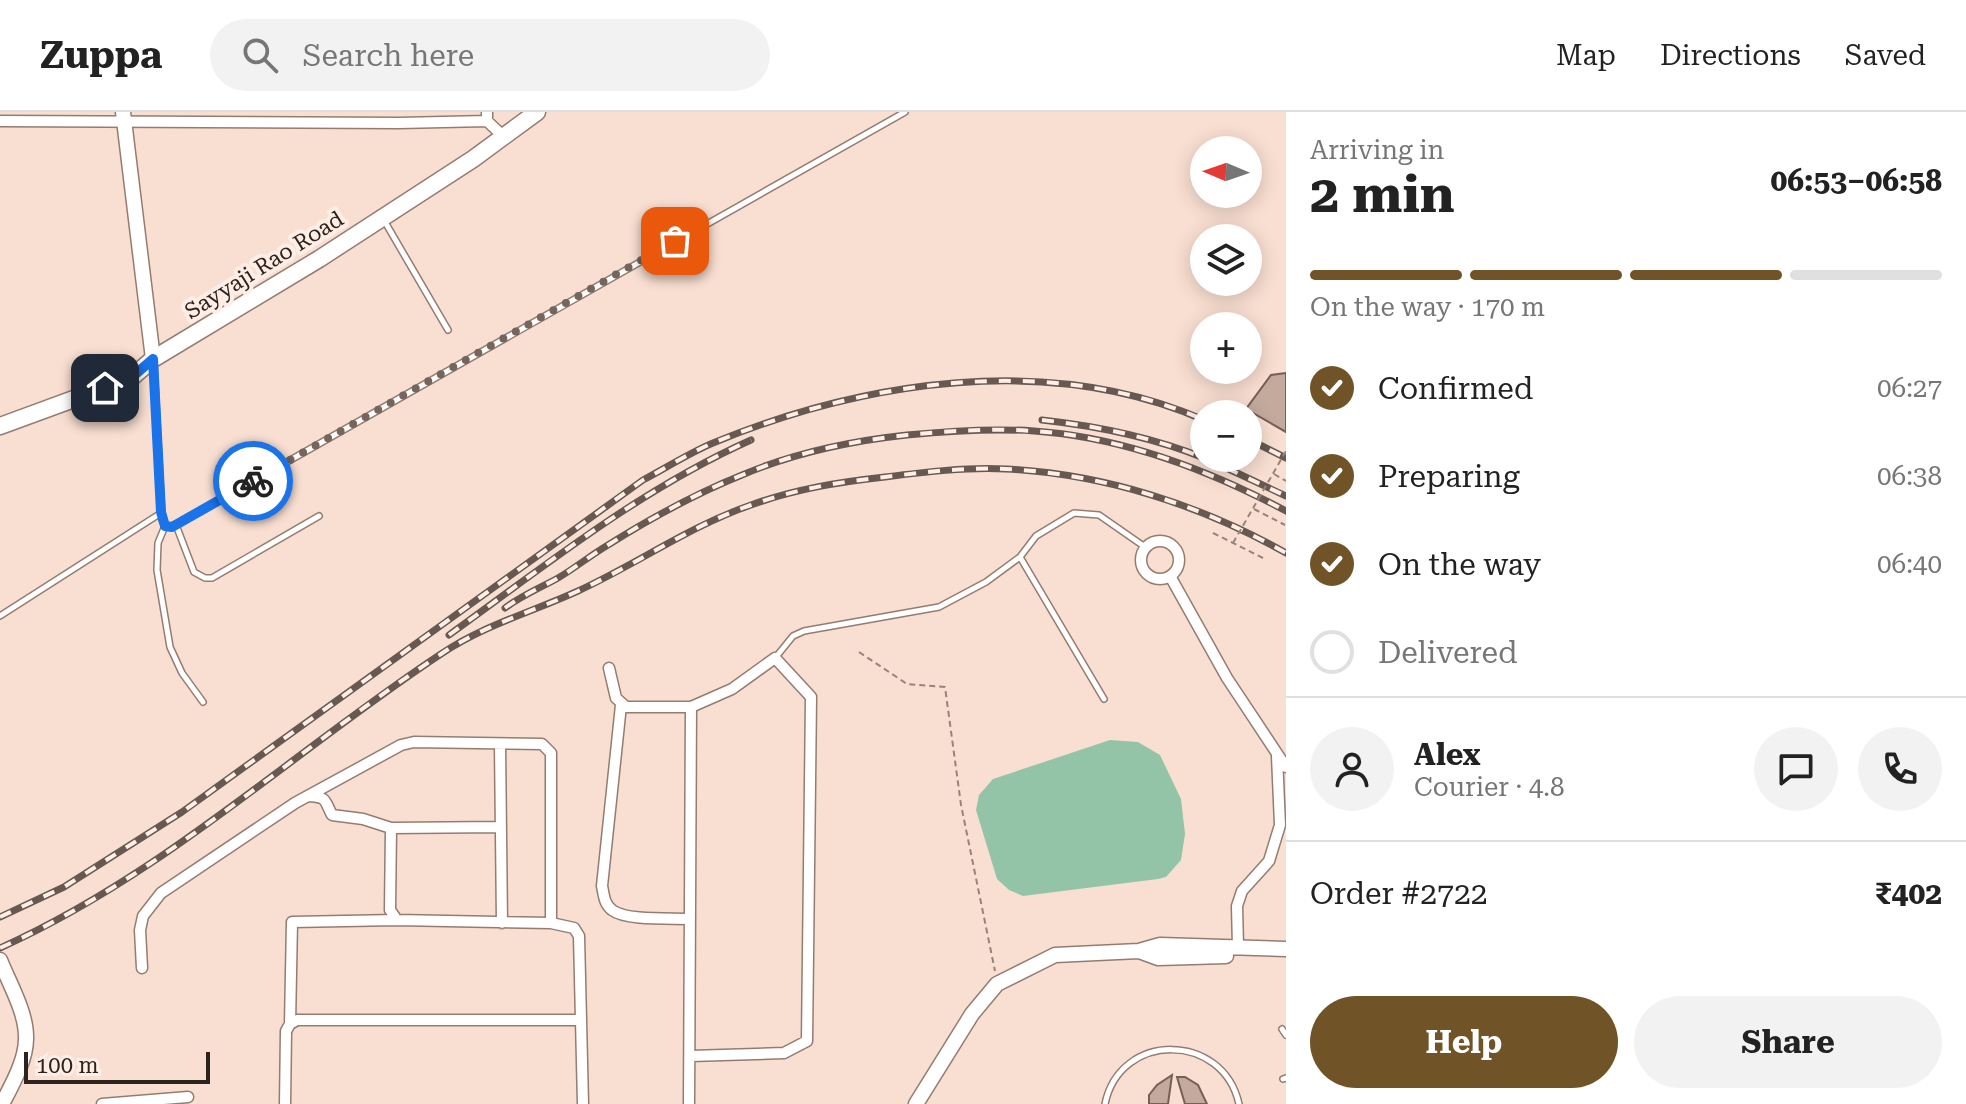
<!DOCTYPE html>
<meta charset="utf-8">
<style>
body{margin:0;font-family:"Roboto Serif",serif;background:#f2f2f2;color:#222;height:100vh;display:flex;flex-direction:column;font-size:30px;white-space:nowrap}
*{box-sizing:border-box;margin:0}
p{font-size:26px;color:#767676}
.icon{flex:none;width:44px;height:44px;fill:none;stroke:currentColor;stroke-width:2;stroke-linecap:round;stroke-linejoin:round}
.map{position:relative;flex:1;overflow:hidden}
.drawer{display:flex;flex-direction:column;background:#fff;width:680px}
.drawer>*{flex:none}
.needle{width:52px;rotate:272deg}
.tools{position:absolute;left:1190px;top:24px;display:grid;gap:16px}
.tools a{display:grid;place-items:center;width:72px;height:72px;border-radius:50%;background:#fff;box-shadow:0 4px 20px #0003;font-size:40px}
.scale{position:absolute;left:24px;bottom:20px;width:186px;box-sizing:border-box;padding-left:8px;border:4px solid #2d231e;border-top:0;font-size:22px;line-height:28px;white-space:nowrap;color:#2d231e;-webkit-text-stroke:6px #ffeee6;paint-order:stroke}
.pin{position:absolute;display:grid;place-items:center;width:68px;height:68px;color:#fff;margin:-34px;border-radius:16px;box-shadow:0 4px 12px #0006}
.courier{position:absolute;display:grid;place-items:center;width:80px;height:80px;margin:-40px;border:6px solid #1a73e8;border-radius:50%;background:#fff;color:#222;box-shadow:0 2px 10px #0007}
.summary em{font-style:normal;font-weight:700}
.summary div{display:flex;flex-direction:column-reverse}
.summary{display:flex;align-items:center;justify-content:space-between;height:136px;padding:0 24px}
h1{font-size:52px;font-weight:700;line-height:60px}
.bar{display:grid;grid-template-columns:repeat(4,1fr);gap:12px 8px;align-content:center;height:96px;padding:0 24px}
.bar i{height:10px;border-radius:6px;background:#e0e0e0}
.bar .on{background:#705427}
.bar p{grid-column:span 4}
.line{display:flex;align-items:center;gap:20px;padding:0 24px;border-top:2px solid #e0e0e0}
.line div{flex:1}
.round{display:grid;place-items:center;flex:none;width:84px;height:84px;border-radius:42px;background:#f2f2f2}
ol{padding:0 24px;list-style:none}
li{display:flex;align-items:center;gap:24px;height:88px}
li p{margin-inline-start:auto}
li .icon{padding:8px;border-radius:50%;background:#705427;color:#fff;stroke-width:4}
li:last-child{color:#767676}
li i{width:44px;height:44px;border:4px solid #e0e0e0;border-radius:50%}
.cta{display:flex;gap:16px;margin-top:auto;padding:16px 24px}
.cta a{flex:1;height:92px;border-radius:48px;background:#705427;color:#fff;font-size:32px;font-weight:700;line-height:92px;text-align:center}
.cta a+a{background:#f2f2f2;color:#222}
header{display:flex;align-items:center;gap:48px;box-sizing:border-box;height:112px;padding:0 40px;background:#fff;border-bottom:2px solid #e0e0e0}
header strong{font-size:38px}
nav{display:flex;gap:44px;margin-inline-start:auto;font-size:28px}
.search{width:560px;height:72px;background:#f2f2f2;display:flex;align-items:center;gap:20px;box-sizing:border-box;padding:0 28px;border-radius:44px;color:#767676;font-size:30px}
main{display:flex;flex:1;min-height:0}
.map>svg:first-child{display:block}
.green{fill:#93c4a8}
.building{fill:#c3aa9d;stroke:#765f54;stroke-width:2}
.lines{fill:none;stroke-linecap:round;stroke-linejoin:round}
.lane-casing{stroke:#947c70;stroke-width:8}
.street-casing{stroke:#947c70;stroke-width:13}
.secondary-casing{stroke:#947c70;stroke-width:17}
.primary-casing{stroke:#947c70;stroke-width:19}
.path{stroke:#96847b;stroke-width:2;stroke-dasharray:6 4;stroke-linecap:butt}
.lane{stroke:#fff;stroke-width:5}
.street{stroke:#fff;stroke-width:10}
.secondary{stroke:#fff;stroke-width:14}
.primary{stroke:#fff;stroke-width:16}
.rail-casing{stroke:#675951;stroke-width:7}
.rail{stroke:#ffeee6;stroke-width:4;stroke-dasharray:12;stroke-linecap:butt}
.path-bridge{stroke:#96847b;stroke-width:2;stroke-dasharray:6 4;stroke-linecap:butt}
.done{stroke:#74655d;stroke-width:8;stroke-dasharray:0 14.4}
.route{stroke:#1a73e8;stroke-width:10}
.labels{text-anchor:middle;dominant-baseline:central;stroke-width:8;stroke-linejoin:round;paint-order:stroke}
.street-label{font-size:22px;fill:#2d231e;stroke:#ffeee6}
</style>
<header>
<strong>Zuppa</strong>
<div class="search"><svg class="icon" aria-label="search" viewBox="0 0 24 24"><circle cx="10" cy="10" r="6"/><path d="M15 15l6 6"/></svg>Search here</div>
<nav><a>Map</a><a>Directions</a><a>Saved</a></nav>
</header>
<main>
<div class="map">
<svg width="1286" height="992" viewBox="0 0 1286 992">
<rect width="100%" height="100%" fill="#f9dfd1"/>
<path class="green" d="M1110,628L1138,630L1160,643L1181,687L1185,722L1181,748L1166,765L1158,767L1023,784L1009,778L997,767L976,698L979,683L993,667Z"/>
<path class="building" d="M1286,261V320L1246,297L1271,263Z
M1172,963L1168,992H1149V983L1157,973Z
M1177,965H1185L1198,973L1207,992H1185Z"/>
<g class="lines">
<defs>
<path id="lane" d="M385,110L448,218
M154,252L162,408L165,414L158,431L157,458L170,535L182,561L203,590
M176,413L194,460L205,466H212L319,404
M165,414L172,415L905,0
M1020,445L1104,587
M0,504L161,401
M776,545L793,524L804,519L939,495L986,470L1020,445L1036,424L1074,401L1099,403L1145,435
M1282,917L1286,923
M1283,967L1286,966
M1105,992C1120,919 1223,920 1239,992"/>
<path id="street" d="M487,0V9L503,24
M0,9L399,11L487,9
M1141 448a19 19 0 1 1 38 0a19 19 0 1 1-38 0Z
M1170,464L1227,566L1286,655
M609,556L616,586L626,595H691L732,577L775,546L811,585L807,929L784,941L690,944
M621,593L602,774C604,783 604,792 612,798C626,809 672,806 690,807
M500,633L502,811
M308,684C328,685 324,688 332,703L363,707L391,716L501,715
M391,716L390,798L397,808L551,811L574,816L579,824L583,992
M1238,835L1237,794L1242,779L1269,749L1280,713L1277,644
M142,856L140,818L143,804L161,781L295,691L401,633L414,630L542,632L551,641V811
M290,912L292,810L397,808
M102,992L188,985
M285,992L286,919L290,912L297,908H580
M689,992L691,595"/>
<path id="secondary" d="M123,0L153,247
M1139,839L1158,846L1226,844
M0,848C9,871 27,901 26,927C26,948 12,973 2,992
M916,992L972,902L997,872L1055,843L1139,839L1160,833L1286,837"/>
<path id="primary" d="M0,314L131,266L153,247L319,147L473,47L537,0"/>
</defs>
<use href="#lane" class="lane-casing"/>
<use href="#street" class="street-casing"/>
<use href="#secondary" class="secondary-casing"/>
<use href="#primary" class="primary-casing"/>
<path class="path" d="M1274,362L1286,369
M1254,397L1285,413
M1213,421L1263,446
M859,540L907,572L945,575L961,693L995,859"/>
<use href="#lane" class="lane"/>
<use href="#street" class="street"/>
<use href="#secondary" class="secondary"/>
<use href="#primary" class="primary"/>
<defs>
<path id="rail" d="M1042,308C1097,314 1152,325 1204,346
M1248,327L1286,346
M1205,346L1286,384
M505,496C521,484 540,476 558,466C575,456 591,443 608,433C651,406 695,382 742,363C794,341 850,329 907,323C948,319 991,316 1034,319C1122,325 1209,358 1286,399
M449,523C546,453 641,377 751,328
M0,805L64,775L182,700L643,368C666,356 689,341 713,331C863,269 1050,240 1204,308
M0,836C163,763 294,639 441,542C484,513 532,500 578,479C637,452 690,414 751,393C795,377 839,370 885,365C925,360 966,355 1006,357C1104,362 1201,393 1286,441"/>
</defs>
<use href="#rail" class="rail-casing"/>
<use href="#rail" class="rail"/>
<path class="path-bridge" d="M1233,431L1286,339"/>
</g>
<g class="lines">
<path class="done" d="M253,369L675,129"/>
<path class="route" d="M105,276L131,266L153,247L161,400L165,414L172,415L253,369"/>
</g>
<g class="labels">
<g class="street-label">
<text transform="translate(264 153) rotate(-32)">Sayyaji Rao Road</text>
</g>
</g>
</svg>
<div class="tools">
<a><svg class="needle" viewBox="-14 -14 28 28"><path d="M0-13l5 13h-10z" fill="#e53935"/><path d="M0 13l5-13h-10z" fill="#767676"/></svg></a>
<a><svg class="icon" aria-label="layers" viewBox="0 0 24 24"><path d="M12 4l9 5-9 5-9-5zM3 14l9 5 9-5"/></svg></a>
<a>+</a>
<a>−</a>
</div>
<div class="scale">100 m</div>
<div class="pin" style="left:675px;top:129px;background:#ea580c"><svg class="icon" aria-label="bag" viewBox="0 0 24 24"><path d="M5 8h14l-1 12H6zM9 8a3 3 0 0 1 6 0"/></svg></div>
<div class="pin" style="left:105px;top:276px;background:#1f2937"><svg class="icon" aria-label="home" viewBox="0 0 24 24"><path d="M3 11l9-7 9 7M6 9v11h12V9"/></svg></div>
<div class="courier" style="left:253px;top:369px"><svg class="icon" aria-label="bike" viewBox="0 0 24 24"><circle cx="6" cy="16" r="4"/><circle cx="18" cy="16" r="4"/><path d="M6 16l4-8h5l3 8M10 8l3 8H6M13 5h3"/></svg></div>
</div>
<section class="drawer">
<div class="summary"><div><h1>2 min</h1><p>Arriving in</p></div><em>06:53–06:58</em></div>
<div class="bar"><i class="on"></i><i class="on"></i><i class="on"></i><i></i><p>On the way · 170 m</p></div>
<ol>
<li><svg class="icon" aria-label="check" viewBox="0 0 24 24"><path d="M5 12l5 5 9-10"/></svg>Confirmed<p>06:27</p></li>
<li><svg class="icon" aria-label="check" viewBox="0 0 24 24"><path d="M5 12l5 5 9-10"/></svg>Preparing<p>06:38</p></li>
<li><svg class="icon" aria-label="check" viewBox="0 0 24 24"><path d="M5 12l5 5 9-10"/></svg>On the way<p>06:40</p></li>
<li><i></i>Delivered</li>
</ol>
<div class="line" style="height:144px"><a class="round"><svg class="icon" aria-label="person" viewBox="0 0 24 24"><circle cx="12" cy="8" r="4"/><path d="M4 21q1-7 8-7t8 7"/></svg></a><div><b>Alex</b><p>Courier · 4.8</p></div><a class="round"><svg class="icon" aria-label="chat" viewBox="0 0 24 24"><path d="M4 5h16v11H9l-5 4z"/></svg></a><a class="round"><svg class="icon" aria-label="phone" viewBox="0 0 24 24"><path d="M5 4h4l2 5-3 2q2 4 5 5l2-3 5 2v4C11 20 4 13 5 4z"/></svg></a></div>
<div class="line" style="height:104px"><div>Order #2722</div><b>₹402</b></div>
<div class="cta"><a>Help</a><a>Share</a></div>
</section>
</main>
